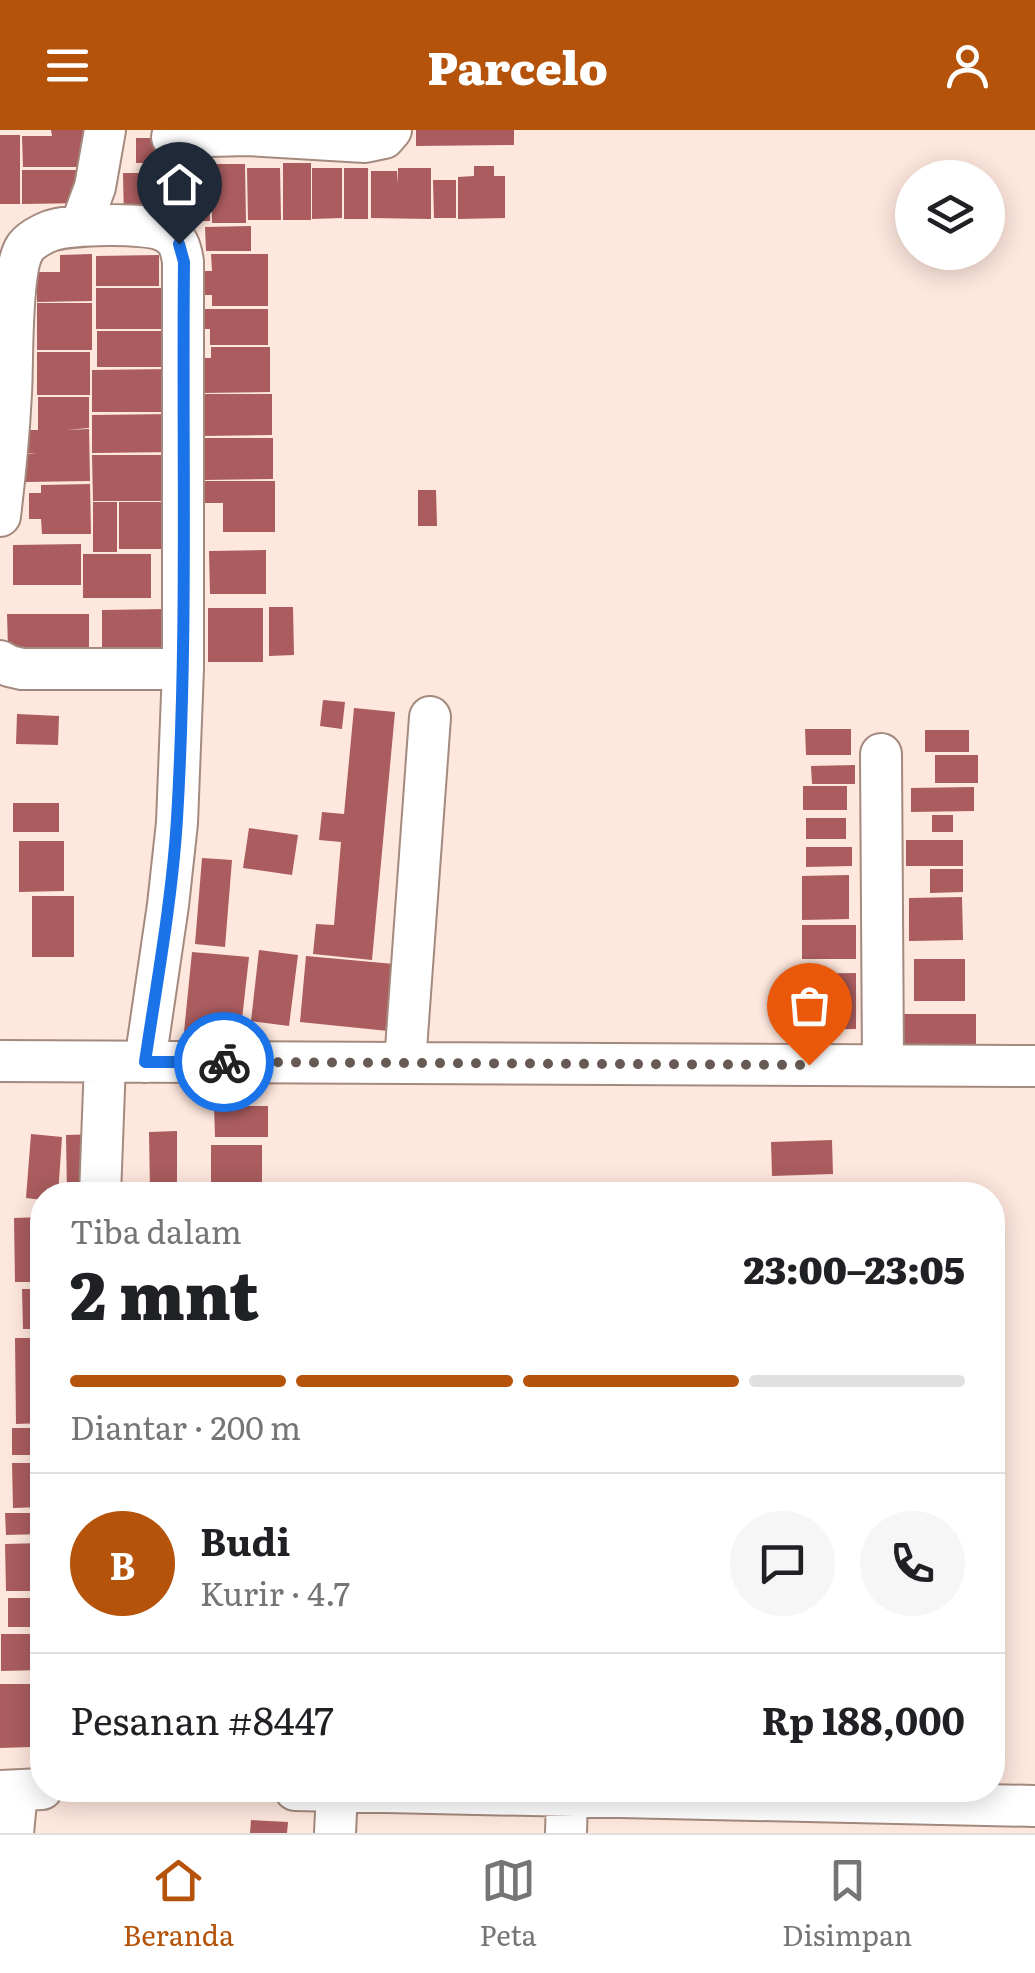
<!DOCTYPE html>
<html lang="id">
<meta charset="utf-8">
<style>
body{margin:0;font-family:Literata,serif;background:#f6f6f6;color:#202124;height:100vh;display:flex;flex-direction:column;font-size:38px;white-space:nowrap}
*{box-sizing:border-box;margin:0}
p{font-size:32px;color:#757577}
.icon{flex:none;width:55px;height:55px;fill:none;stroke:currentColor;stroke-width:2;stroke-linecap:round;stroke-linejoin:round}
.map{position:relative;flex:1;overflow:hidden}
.sheet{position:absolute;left:30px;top:1052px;width:975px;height:620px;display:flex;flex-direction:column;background:#fff;border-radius:40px;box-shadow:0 5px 25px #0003}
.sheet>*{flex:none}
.controls{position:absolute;left:895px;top:30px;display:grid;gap:20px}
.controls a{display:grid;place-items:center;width:110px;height:110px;border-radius:50%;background:#fff;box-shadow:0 5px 25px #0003;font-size:50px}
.pin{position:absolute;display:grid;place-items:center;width:85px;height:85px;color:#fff;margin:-102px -42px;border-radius:50% 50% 50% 0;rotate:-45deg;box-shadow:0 0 10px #0007}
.pin .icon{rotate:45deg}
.courier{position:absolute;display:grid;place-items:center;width:100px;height:100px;margin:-50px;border:8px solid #1a73e8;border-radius:50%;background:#fff;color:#222;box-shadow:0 2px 12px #0007}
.headline em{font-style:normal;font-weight:800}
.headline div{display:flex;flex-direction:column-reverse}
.headline{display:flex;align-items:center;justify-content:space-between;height:170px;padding:0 40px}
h1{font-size:65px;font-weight:800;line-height:75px}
.bar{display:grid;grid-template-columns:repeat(4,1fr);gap:15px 10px;align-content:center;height:120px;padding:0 40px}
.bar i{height:12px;border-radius:8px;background:#e0e0e0}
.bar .selected{background:#b45309}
.bar p{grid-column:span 4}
.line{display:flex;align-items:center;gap:25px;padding:0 40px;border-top:2px solid #e0e0e0}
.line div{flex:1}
.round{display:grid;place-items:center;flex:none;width:105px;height:105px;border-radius:52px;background:#f6f6f6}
header{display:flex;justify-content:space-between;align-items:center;height:130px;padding:0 40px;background:#b45309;color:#fff;font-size:45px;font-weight:800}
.tabs{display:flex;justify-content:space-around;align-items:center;height:140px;border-top:2px solid #e0e0e0;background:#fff;font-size:28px;color:#757577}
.tabs a{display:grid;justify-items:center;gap:5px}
.tabs .selected{color:#b45309}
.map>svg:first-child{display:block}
.building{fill:#aa5c5e}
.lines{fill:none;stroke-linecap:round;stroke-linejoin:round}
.minor-casing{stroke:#a48a7e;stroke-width:44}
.minor{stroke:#fff;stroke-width:40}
.done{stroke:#675953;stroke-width:10;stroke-dasharray:0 18}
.route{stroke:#1a73e8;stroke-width:12}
</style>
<header><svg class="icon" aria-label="menu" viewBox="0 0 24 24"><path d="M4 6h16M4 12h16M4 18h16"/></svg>Parcelo<svg class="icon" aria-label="person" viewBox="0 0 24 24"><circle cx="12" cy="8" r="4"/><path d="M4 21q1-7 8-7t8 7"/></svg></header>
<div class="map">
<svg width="1035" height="1703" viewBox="0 0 1035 1703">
<rect width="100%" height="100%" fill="#fee7dd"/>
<path class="building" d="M51,0H102L92,37H23L22,6H52Z
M416,0H514V15L416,16Z
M0,5H20V74H0Z
M136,8H169V33H136Z
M172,31H209L210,91H173Z
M283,33H311V90H283Z
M211,34H245L246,93H212Z
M474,36H494V46H505V88L458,89V47L474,46Z
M247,38H280L281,90H248Z
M312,38H342V88L312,89Z
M344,38H368V89H344Z
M398,38H431V89L371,88V41H397L398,54Z
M22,40H88V73L22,74Z
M123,43H147V90H124Z
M149,43H171V91H149Z
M433,50H456V88H434Z
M251,96V121H206L205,97Z
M92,124V171L37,172V142H60V125Z
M211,124H268V176H212V165H202V141H212Z
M159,125V156H96V126Z
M96,158H172V199H96Z
M37,173H92V220H37Z
M200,179H268V215H210V199H200Z
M97,201H173V237H97Z
M211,217H270V262L203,263V228H211Z
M37,222H90V265H37Z
M173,239V282H92V240Z
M203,264H272V305L203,306Z
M38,267H89V298L66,300L89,299L90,351L25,352L24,324H37L25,323V300H38Z
M174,284V322L92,323V285Z
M203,308H273V349L203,350Z
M92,325H173V371H93Z
M203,351H275V402H223V373H204Z
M90,354L91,404H42L41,389H29V363H41V355Z
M418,360H436L437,396H418Z
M93,372H117V422H93Z
M119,372H161V419H119Z
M81,414V455H13V415Z
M266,420V464H210L209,421Z
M83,424H151V468H83Z
M269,477H293L294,525L269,526Z
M208,478H263V532H208Z
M168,479V519L102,520V480Z
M7,484H89V518H8Z
M323,570L345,572L342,599L320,596Z
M354,578L395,582L372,830L313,824L316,794L334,795L341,712L319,710L322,682L344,684Z
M17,584L59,586L58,615L16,614Z
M805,599H851V625H806Z
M925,600H969V622H925Z
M935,625H978V653H935Z
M855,635V654H812L811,636Z
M803,656H847V680H803Z
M974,657V681L911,682V658Z
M13,673H59V702H13Z
M932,685H953V702H932Z
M806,688H846V709H806Z
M249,698L298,705L292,745L243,738Z
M906,710H963V736H906Z
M19,711H64V761L19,762Z
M806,717H852V736L806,737Z
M202,728L232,730L225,817L195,814Z
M930,739H963V762L930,763Z
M849,745V789L802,790V746Z
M32,766H74V827H32Z
M962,767L963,810L909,811V768Z
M802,795H856V829H802Z
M259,820L298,825L289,896L251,891Z
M192,822L249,827L240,907L184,902Z
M306,826L405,835L398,902L300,892Z
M914,829H965V871H914Z
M856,843V899L787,900V844Z
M900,884H976V914H900Z
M214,976H268V1007H215Z
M177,1001V1059L150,1060L149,1002Z
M31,1004L62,1007L58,1065H42V1070L26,1068Z
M99,1004L97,1065H67L66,1005Z
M832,1010L833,1044L772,1046L771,1012Z
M211,1015H262V1065H211Z
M42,1087V1152H15L14,1088Z
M22,1159H42V1199H23Z
M15,1208H42V1293L16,1294Z
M12,1298H42V1325H12Z
M12,1333H42V1377L13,1378Z
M5,1383H42V1404L6,1405Z
M42,1413V1461H6L5,1414Z
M8,1468H42V1497H8Z
M1,1504H42V1540L1,1541Z
M0,1554H31V1617L0,1618Z
M251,1690L288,1692L287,1703H250Z"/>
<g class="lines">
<defs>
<path id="minor" d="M248,0L247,5L365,12L384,8L391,0
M172,7L247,5
M81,95L95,57L105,0
M0,386C5,345 9,304 11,263C13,233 10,140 25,118C29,111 42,104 50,101C70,94 145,92 164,101C178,107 181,118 183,132V539
M0,531L9,536L22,539H183L177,693L168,775L145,932
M881,624L883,935
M0,931L1035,936
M405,933L430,587
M100,1065L105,932
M295,1660L1035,1676
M0,1661L42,1659
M13,1703L17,1661
M335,1703L337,1662
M566,1703L567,1667"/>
</defs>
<use href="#minor" class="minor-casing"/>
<use href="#minor" class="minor"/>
</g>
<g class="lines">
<path class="done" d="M224,932L809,935"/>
<path class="route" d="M179,114L184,132C182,317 188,504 177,689C172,770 157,851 145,932H224"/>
</g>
</svg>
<div class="controls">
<a><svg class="icon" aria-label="layers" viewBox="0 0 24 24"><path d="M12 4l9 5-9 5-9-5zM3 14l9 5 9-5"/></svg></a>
</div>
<div class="pin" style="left:809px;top:935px;background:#ea580c"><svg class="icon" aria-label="bag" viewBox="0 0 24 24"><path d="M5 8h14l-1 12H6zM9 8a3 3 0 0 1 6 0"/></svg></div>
<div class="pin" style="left:179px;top:114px;background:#1f2937"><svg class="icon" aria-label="home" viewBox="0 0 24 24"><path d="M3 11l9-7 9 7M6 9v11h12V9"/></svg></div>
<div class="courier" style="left:224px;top:932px"><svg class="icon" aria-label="bike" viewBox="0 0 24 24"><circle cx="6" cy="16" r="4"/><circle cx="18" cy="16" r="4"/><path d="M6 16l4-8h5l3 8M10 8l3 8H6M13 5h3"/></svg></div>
<section class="sheet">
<div class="headline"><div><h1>2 mnt</h1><p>Tiba dalam</p></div><em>23:00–23:05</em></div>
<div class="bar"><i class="selected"></i><i class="selected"></i><i class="selected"></i><i></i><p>Diantar · 200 m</p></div>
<div class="line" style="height:180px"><b class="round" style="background:#b45309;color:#fff">B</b><div><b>Budi</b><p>Kurir · 4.7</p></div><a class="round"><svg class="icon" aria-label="chat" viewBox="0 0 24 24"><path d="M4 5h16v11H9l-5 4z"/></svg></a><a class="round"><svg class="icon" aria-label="phone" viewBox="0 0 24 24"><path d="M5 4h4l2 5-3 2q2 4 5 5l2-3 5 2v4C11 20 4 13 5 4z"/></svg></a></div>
<div class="line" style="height:130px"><div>Pesanan #8447</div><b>Rp 188,000</b></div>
</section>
</div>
<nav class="tabs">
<a class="selected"><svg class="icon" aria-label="home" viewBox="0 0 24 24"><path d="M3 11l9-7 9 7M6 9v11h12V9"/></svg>Beranda</a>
<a><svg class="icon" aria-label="map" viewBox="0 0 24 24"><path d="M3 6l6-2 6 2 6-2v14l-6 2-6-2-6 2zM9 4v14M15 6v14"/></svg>Peta</a>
<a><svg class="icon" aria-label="saved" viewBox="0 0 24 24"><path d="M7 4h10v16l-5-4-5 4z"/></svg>Disimpan</a>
</nav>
